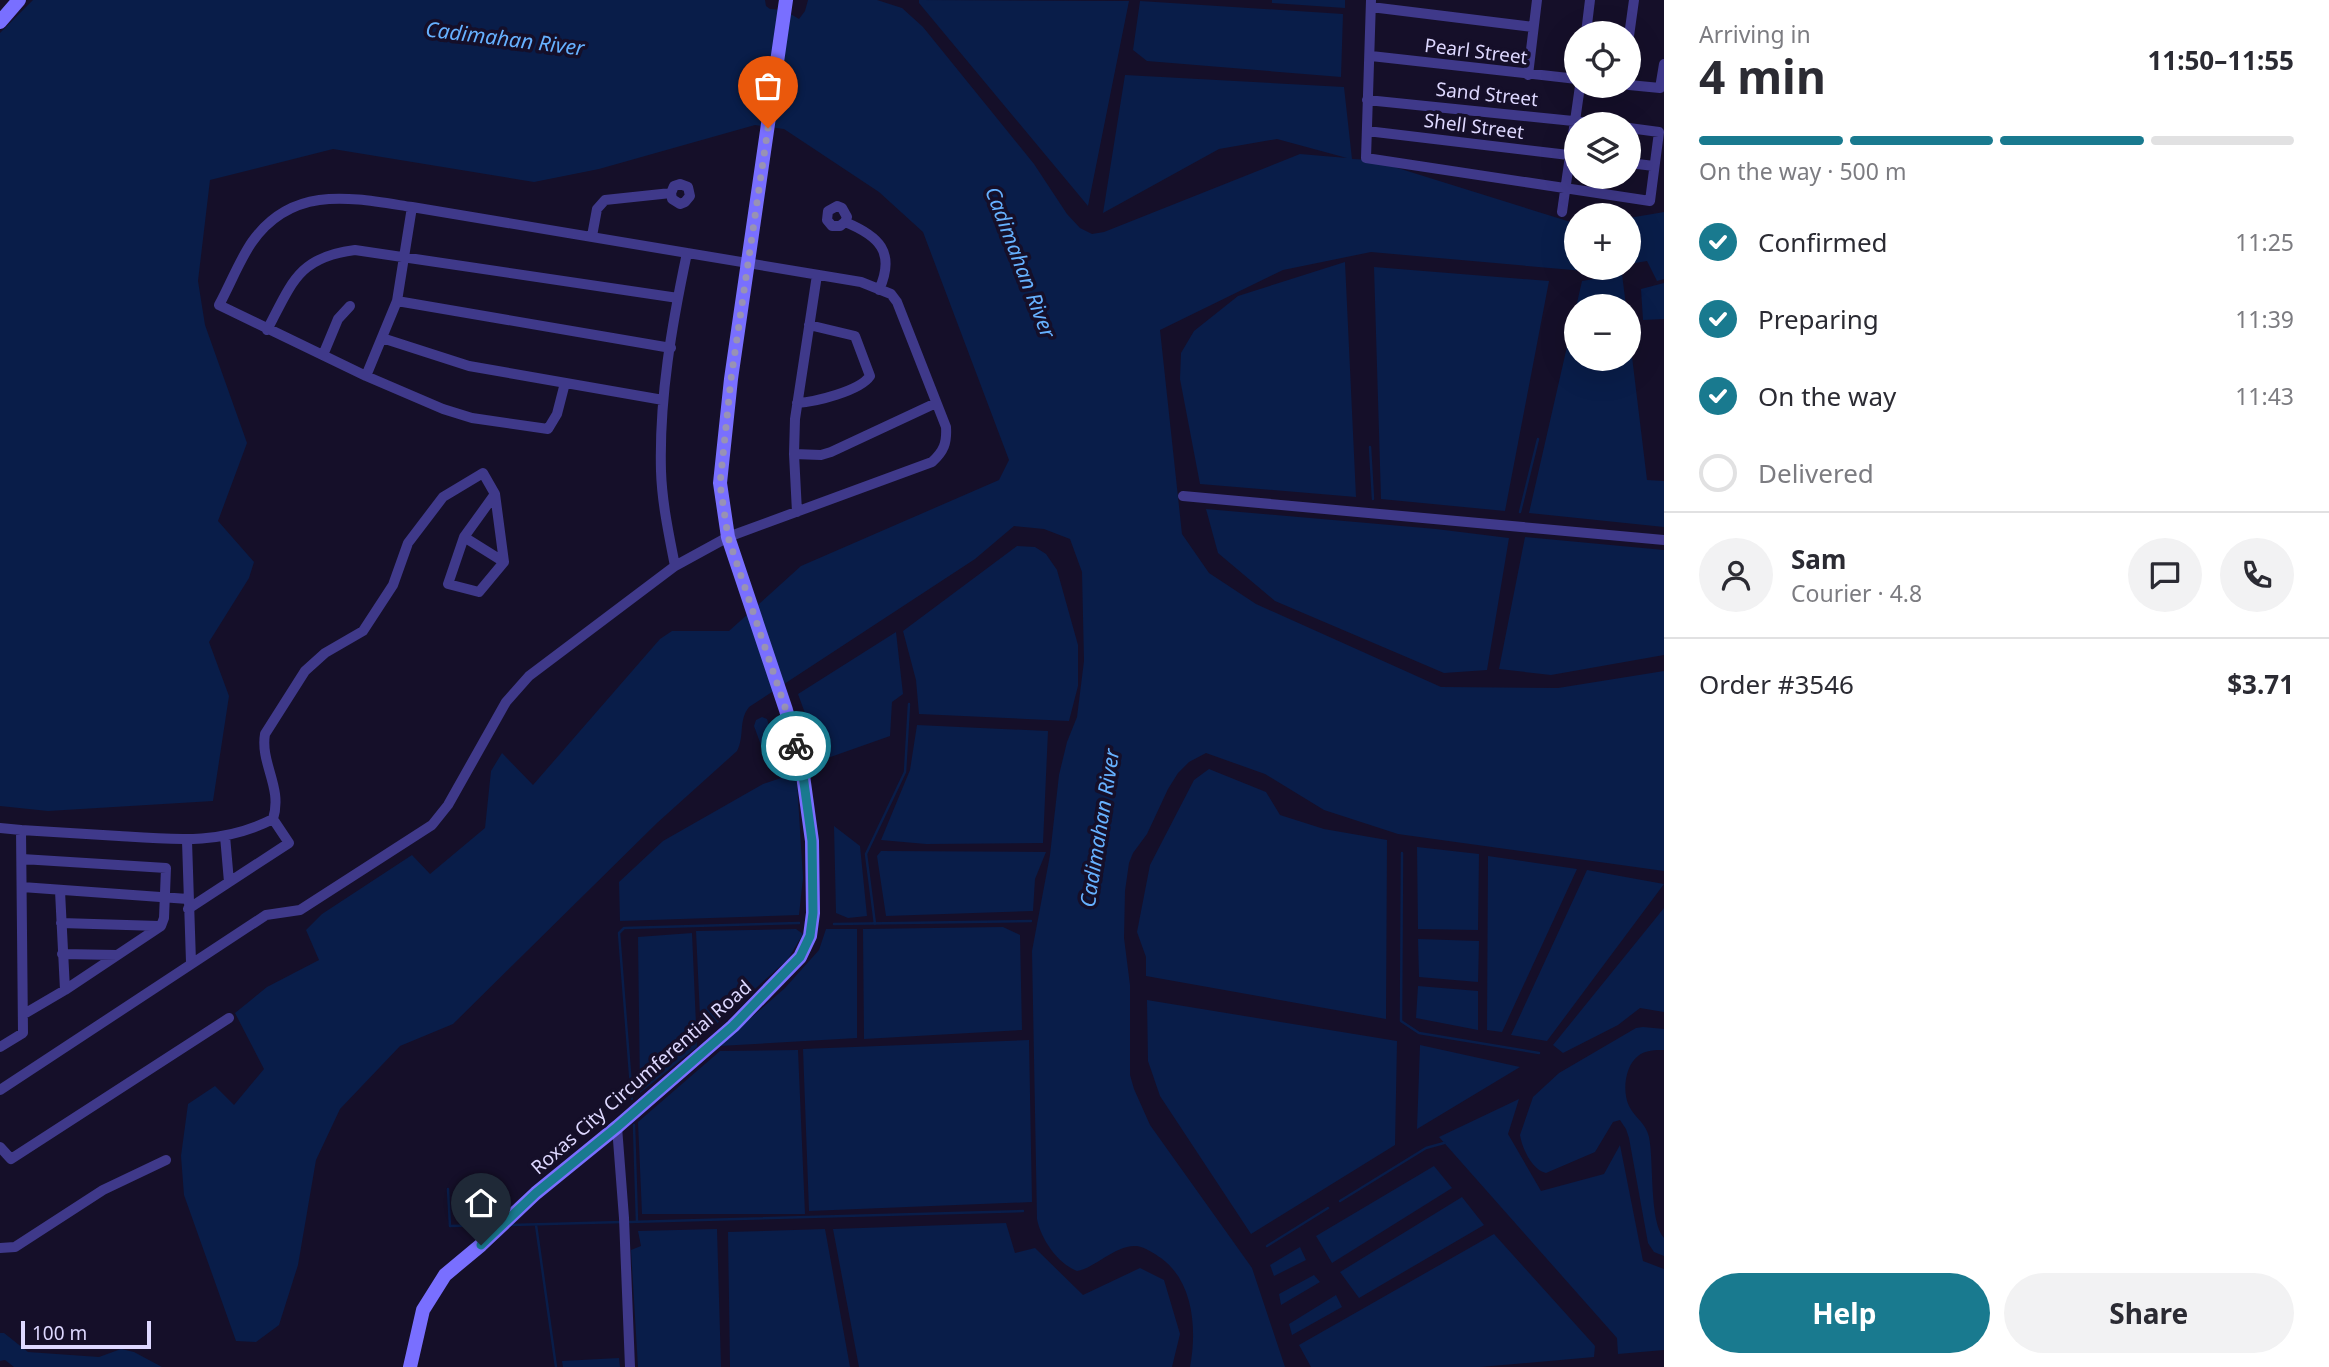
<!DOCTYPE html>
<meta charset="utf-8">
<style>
body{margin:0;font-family:"Noto Sans",sans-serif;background:#f2f2f3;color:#2b2b33;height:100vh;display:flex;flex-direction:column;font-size:26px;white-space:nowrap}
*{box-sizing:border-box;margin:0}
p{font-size:23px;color:#7c7c81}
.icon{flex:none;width:38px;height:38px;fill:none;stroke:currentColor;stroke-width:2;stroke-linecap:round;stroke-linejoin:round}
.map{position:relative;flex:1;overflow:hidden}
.details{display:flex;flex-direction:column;background:#fff;width:665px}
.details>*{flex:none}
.fabs{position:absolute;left:1564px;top:21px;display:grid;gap:14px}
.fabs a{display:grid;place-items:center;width:77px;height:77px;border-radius:50%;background:#fff;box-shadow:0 7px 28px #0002;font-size:35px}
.scale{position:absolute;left:21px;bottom:18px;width:130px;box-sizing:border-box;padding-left:7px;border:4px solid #ded8ff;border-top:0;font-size:19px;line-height:24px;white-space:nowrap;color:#ded8ff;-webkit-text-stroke:5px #150f29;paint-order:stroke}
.pin{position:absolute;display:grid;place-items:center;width:60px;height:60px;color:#fff;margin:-72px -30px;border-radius:50% 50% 50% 0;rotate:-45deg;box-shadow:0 0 7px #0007}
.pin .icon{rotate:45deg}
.courier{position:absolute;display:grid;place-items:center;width:70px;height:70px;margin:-35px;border:5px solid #197a8f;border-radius:50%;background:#fff;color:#222;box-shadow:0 2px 9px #0007}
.head em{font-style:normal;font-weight:700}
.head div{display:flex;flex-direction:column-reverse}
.head{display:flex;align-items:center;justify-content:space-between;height:119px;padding:0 35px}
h1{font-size:46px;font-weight:700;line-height:52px}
.bar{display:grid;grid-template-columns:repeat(4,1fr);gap:10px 7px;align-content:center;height:84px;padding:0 35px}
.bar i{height:9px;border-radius:5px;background:#e1e1e2}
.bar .current{background:#197a8f}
.bar p{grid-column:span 4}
.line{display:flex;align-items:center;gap:18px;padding:0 35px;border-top:2px solid #e1e1e2}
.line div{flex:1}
.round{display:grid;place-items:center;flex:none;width:74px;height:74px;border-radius:37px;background:#f2f2f3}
ol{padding:0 35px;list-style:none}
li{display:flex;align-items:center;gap:21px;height:77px}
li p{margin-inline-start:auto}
li .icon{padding:7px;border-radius:50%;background:#197a8f;color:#fff;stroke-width:4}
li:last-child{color:#7c7c81}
li i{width:38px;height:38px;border:4px solid #e1e1e2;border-radius:50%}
.button{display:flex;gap:14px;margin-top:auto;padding:14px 35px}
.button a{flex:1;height:80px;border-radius:42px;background:#197a8f;color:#fff;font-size:28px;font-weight:700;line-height:80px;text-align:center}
.button a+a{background:#f2f2f3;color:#2b2b33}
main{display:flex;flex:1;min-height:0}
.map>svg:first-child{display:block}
.water{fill:#091d49}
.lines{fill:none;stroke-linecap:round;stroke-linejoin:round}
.stream{stroke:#091d49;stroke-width:2.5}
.minor{stroke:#3f398a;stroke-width:10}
.secondary{stroke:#796fff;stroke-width:14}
.done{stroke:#9892b4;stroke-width:7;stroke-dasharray:0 12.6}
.route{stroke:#197a8f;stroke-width:9}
.labels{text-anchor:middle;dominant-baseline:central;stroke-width:7;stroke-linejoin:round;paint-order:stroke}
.street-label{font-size:19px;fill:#ded8ff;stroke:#150f29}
.water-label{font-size:21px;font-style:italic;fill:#66b1ff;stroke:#150f29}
</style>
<main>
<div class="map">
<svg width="1664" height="1367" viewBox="0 0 1664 1367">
<rect width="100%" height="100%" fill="#150f29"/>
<path class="water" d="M33,0H765L766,6L770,9L784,10L799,19L805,11L808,0H877L902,8L923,27L1034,164L1067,214L1080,228L1092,234L1104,232L1300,154L1347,158L1277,139L1219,149L1103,213L1125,75L1344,87L1352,159L1372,160L1577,224V268H1603L1584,271L1371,252L1283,270L1160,330L1182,534L1209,573L1256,604L1441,687L1558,688L1664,671V871L1398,834L1324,810L1265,774L1206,753L1189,762L1178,773L1168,789L1147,834L1133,853L1129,863L1125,891L1124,938L1130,985V1075L1134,1089L1150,1125L1252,1268L1285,1367H1190C1197,1330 1194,1282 1161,1258C1155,1254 1145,1247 1137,1246C1116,1244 1097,1267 1077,1271C1057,1263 1041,1239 1037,1219L1032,951L1050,855L1059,775L1067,742L1077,717L1084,661L1082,572L1070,539L1044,529L1014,526L975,559L749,707C738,721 745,736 737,751L657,823L453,1024L400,1046L340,1109L316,1160L298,1265L279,1325L256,1342L236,1341L184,1195L181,1156L188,1104L215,1086L234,1105L264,1069L235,1013L267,987L319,960L306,930L322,914L412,855L430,874L485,828L491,771L502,753L533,785L660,639L672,631H729L801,566L999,480L1009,460L923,232L879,192L784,129L755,125L599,169L534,182L333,149L210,180L198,281L205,325L247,443L218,521L254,562L249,578L209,642L229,696L213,801L48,811L0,806V33Z
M919,0L1129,1L1088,206L919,3Z
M1272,0H1345V8L1272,3Z
M1140,1L1343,14L1341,77L1147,61L1133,50Z
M1664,212V279L1657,281L1647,261L1629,264V218Z
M1345,262L1356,497L1200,484L1180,379L1181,353L1194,331L1238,296Z
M1374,267L1549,281L1505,511L1381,499Z
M1622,274L1626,306H1577V359H1629V332L1647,480L1664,481V527L1529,513L1582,281Z
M1664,283V319L1643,320L1641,289Z
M1206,509L1436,529L1509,538L1487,670L1444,673L1275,601L1218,553Z
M1525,537L1664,550V655L1551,675L1499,669Z
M1017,546L1035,547L1046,554L1057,570L1078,645V686L1069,721L919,714L916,680L903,631Z
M896,632L903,694L892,702L890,736L822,760L798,694Z
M762,717L767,719L776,748L775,756L771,758L765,756L754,726L756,720Z
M917,725L1048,731L1043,843L926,844L881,840L910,770Z
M1209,769L1266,792L1280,815L1324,829L1387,840L1386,1019L1146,976V957L1137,932L1150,865L1194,780Z
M790,775L797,782L803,878L799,915L620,921L619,882L663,841L763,784Z
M834,826L860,846L867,916L848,918L836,913Z
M1417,847L1479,854L1478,930L1418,929Z
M881,851L1046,852L1035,879L1033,911L886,916L877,856Z
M1488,856L1577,869L1502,1032L1487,1030Z
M1587,870L1664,884L1547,1041L1511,1035Z
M1664,908V1012L1640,1008L1618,1025L1563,1053L1553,1045Z
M1003,927L1020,935L1022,1030L864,1039L863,929Z
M796,929L803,934L788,959L701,1038L696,931Z
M826,929H857V1038L719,1046L785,988L819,950Z
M692,933L697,1047L640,1093L638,937Z
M1418,939L1479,941L1478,982L1419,977Z
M1418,986L1478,991V1030L1416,1018Z
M1147,1000L1397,1041L1395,1145L1251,1234L1160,1096L1148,1061Z
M1643,1027L1664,1029V1050C1656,1050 1645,1050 1638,1056C1625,1066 1622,1091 1629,1106C1635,1118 1646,1123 1649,1137C1654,1161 1649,1222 1664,1238V1256L1654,1252L1648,1243L1629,1138L1626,1129L1620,1120L1613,1122L1595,1152L1546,1173C1532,1170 1522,1148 1520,1135L1533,1097L1559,1073L1636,1028Z
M1029,1040L1032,1202L809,1211L803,1049Z
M1420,1045L1520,1067L1417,1129Z
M798,1050L805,1214H642L638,1122L720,1051Z
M1519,1099L1508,1134L1541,1191L1604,1174L1620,1145L1643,1261L1664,1269V1350L1618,1354L1617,1338L1439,1137Z
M1434,1166L1452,1188L1332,1263L1316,1236Z
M1462,1197L1484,1225L1359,1298L1340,1272Z
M1006,1223L1015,1253L1035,1248L1083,1295L1140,1268L1164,1280L1180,1334L1172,1367H859L833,1229Z
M717,1229L721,1367H638L631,1250L641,1246L638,1231Z
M825,1229L850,1367H730L728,1232Z
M1494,1234L1595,1346L1594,1357L1480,1367H1311L1299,1345Z
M1300,1247L1306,1260L1274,1276L1270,1265Z
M1314,1275L1320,1282L1281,1305L1279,1294Z
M1336,1295L1342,1307L1292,1335L1289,1324Z
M0,1333H4L28,1352L99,1357L121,1349L134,1352L162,1367H14L5,1360L0,1361Z
M619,1358L620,1367H563L562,1361Z"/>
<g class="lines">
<path class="stream" d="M1370,447L1373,499
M1520,512L1538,439
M1402,853L1401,1021L1419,1033L1539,1053
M834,924L1031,921
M875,924L866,854L905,772L909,704
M632,1099L619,933L624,928L799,923
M634,1125L637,1222
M448,1189L450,1226L490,1225
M1340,1201L1426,1148L1444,1143
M630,1222L1023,1211
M510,1225L622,1222
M536,1225L556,1367
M1267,1246L1328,1208"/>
<path class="minor" d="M1371,0L1366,158L1650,201L1659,132L1629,128
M1371,7L1533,27
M1586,33L1590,0
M1629,36L1634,0
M1371,56L1577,79
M1528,75L1537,0
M1629,85L1660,88L1664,64
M1367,100L1603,124
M1367,131L1577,156
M1629,163L1654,166
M1562,212L1580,86
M845,222L847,217L842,208L837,206L828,211L827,220L832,226H840L845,222C879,236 896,252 879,290
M592,236L597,209L605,200L671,193L674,186L680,184L688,187L690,196L685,202L680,204L672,199L671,193
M397,301L671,348
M267,330C292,283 298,257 355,250L678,298
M382,338L469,366L663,400
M323,355L338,319L350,306
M366,376L397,301L412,207
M797,403C815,402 860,391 870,376L855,336L809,325
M794,454L821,455L831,452L936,403
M1183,496L1664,540
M797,512L794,454L795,419L817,275
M464,537L495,494
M675,566C669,535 662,503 661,471C659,398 672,324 687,253
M0,828L21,830
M225,836L229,882
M187,841L191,962
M22,859L166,868L164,918L161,926L65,990L24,1014
M22,887L188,899
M60,891L65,990
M188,909L289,843L273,819
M61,923L159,926
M62,954L117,955
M0,1047L23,1033L21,830C53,832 86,834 119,836C175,840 222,845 273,819C283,787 260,764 265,734L305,671L325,653L363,631L393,585L408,543L443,497L483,473L495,494L504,562L479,592L448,584L464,537L504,562
M0,1090L266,915L300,910L432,825L448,805L506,702L529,676L675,566L728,537L932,462C944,451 947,443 946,427L897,302L891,294L861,282L412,207C352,198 293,184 252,242C239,261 230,285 219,305L366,376L443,409L472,418L548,429L557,414L565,383
M617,1127L624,1218L630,1367
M0,1147L11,1159L229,1018
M0,1248L15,1247L103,1190L166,1160"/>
<path class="secondary" d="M0,22L19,0
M410,1367L423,1310L445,1275L481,1245L536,1193L617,1127L733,1026L800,957L810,936L813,913L812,841L802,768L786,710L728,537L720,483L731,379L786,0"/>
</g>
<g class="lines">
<path class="done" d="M768,128L731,379L720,484L728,537L786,710L796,746"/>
<path class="route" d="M481,1245L536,1193L617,1127L733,1026L800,957L810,936L813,913L812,841L802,768L796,746"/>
</g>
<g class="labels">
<g class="street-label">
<text transform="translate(1476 51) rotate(7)">Pearl Street</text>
<text transform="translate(1487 94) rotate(6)">Sand Street</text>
<text transform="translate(1474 126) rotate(7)">Shell Street</text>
<text transform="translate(641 1077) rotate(-41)">Roxas City Circumferential Road</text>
</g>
<g class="water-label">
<text transform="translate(505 38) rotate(7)">Cadimahan River</text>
<text transform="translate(1021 262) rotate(69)">Cadimahan River</text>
<text transform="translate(1099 828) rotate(-81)">Cadimahan River</text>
</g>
</g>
</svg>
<div class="fabs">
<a><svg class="icon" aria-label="locate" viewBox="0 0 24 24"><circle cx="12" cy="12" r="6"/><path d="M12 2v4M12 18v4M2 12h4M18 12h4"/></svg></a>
<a><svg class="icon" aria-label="layers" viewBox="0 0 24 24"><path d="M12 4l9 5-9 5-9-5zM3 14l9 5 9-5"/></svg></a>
<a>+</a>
<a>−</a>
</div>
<div class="scale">100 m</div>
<div class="pin" style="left:768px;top:128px;background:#ea580c"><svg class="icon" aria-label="bag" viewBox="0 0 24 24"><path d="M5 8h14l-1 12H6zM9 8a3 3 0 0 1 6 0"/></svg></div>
<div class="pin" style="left:481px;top:1245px;background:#1f2937"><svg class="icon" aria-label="home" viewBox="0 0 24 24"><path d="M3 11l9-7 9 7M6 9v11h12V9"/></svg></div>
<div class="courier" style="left:796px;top:746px"><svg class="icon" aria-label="bike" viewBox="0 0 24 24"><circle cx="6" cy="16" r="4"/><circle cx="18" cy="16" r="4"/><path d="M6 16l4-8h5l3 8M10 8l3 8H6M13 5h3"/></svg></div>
</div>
<section class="details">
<div class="head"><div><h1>4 min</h1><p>Arriving in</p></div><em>11:50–11:55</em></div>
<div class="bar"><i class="current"></i><i class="current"></i><i class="current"></i><i></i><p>On the way · 500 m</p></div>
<ol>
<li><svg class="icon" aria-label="check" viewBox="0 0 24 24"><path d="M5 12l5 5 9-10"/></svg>Confirmed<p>11:25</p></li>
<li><svg class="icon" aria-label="check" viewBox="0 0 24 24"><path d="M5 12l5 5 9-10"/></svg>Preparing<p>11:39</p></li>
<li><svg class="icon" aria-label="check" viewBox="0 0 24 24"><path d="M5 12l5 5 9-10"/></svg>On the way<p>11:43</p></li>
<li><i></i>Delivered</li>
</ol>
<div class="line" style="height:126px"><a class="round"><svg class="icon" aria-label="person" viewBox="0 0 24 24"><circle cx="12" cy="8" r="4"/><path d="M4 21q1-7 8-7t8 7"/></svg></a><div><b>Sam</b><p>Courier · 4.8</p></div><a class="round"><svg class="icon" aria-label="chat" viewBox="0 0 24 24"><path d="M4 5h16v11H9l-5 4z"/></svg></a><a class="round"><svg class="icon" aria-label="phone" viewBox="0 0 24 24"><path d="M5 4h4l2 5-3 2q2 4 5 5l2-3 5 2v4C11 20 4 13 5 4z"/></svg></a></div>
<div class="line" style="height:91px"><div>Order #3546</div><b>$3.71</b></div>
<div class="button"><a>Help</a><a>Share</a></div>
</section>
</main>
